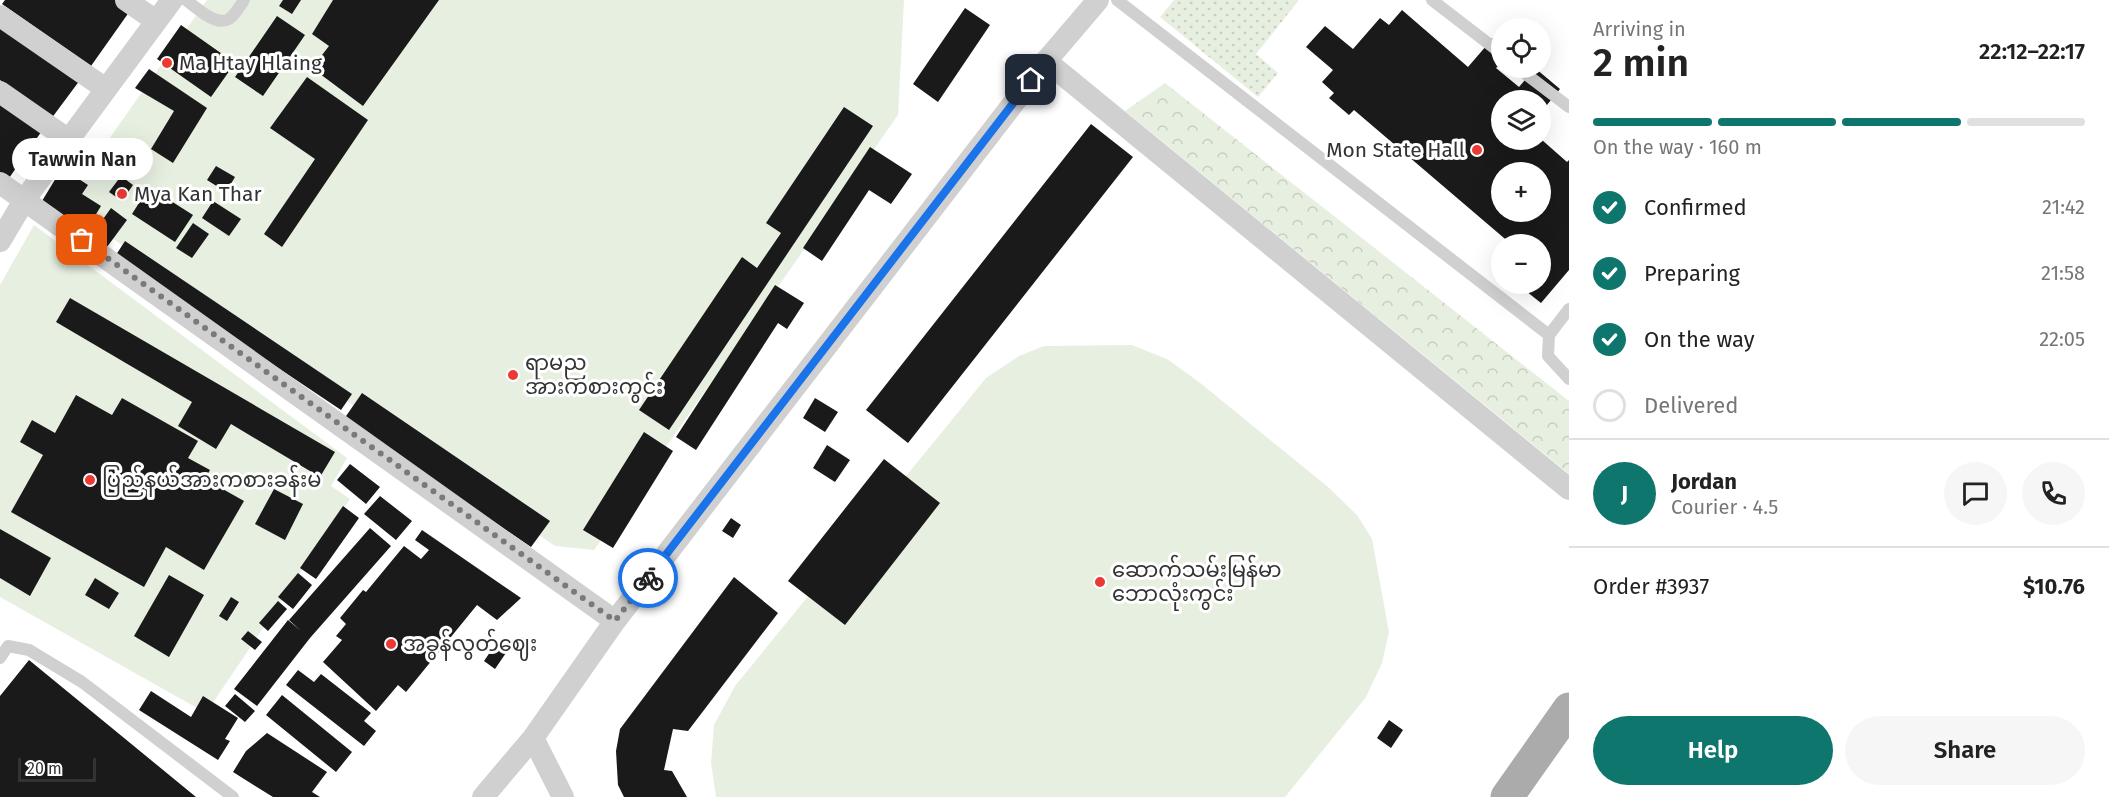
<!DOCTYPE html>
<meta charset="utf-8">
<style>
body{margin:0;font-family:"Fira Sans","Noto Sans Myanmar",sans-serif;background:#f6f6f6;color:#222;height:100vh;display:flex;flex-direction:column;font-size:22px;white-space:nowrap}
*{box-sizing:border-box;margin:0}
p{font-size:20px;color:#767676}
.icon{flex:none;width:33px;height:33px;fill:none;stroke:currentColor;stroke-width:2;stroke-linecap:round;stroke-linejoin:round}
.map{position:relative;flex:1;overflow:hidden}
.sheet{display:flex;flex-direction:column;background:#fff;width:540px}
.sheet>*{flex:none}
.controls{position:absolute;left:1491px;top:18px;display:grid;gap:12px}
.controls a{display:grid;place-items:center;width:60px;height:60px;border-radius:50%;background:#fff;box-shadow:0 6px 24px #0002;font-size:30px}
.scale{position:absolute;left:18px;bottom:15px;width:78px;box-sizing:border-box;padding-left:6px;border:3px solid #333;border-top:0;font-size:16px;line-height:21px;white-space:nowrap;color:#333;-webkit-text-stroke:4px #fff;paint-order:stroke}
.pin{position:absolute;display:grid;place-items:center;width:51px;height:51px;color:#fff;margin:-26px;border-radius:12px;box-shadow:0 3px 9px #0006}
.courier{position:absolute;display:grid;place-items:center;width:60px;height:60px;margin:-30px;border:4px solid #1a73e8;border-radius:50%;background:#fff;color:#222;box-shadow:0 2px 8px #0007}
.bubble{position:absolute;height:42px;border-radius:21px;background:#fff;box-shadow:0 6px 24px #0002;font-size:20px;font-weight:600;line-height:42px;text-align:center}
.overview em{font-style:normal;font-weight:600}
.overview div{display:flex;flex-direction:column-reverse}
.overview{display:flex;align-items:center;justify-content:space-between;height:102px;padding:0 24px}
h1{font-size:39px;font-weight:600;line-height:45px}
.bar{display:grid;grid-template-columns:repeat(4,1fr);gap:9px 6px;align-content:center;height:72px;padding:0 24px}
.bar i{height:8px;border-radius:4px;background:#e0e0e0}
.bar .current{background:#0f766e}
.bar p{grid-column:span 4}
.line{display:flex;align-items:center;gap:15px;padding:0 24px;border-top:2px solid #e0e0e0}
.line div{flex:1}
.round{display:grid;place-items:center;flex:none;width:63px;height:63px;border-radius:32px;background:#f6f6f6}
ol{padding:0 24px;list-style:none}
li{display:flex;align-items:center;gap:18px;height:66px}
li p{margin-inline-start:auto}
li .icon{padding:6px;border-radius:50%;background:#0f766e;color:#fff;stroke-width:4}
li:last-child{color:#767676}
li i{width:33px;height:33px;border:3px solid #e0e0e0;border-radius:50%}
.cta{display:flex;gap:12px;margin-top:auto;padding:12px 24px}
.cta a{flex:1;height:69px;border-radius:36px;background:#0f766e;color:#fff;font-size:24px;font-weight:600;line-height:69px;text-align:center}
.cta a+a{background:#f6f6f6;color:#222}
main{display:flex;flex:1;min-height:0}
.map>svg:first-child{display:block}
.grass{fill:url(#grass-dots)}
.forest{fill:url(#forest-crowns)}
.pitch{fill:#e7efe1}
.building{fill:#1a1a1a;fill-rule:evenodd}
.lines{fill:none;stroke-linecap:round;stroke-linejoin:round}
.lane{stroke:#d0d0d0;stroke-width:12}
.street{stroke:#d0d0d0;stroke-width:22}
.primary{stroke:#ababab;stroke-width:33}
.done{stroke:#7a7a7a;stroke-width:6;stroke-dasharray:0 10.8}
.route{stroke:#1a73e8;stroke-width:8}
.poi-dot{fill:#eb3933;stroke:#fff;stroke-width:2}
.labels{text-anchor:middle;dominant-baseline:central;stroke-width:6;stroke-linejoin:round;paint-order:stroke}
.poi-label{font-size:21px;fill:#333;stroke:#fff;text-anchor:start}
</style>
<main>
<div class="map">
<svg width="1569" height="797" viewBox="0 0 1569 797">
<defs>
<pattern id="grass-dots" width="8" height="8" patternUnits="userSpaceOnUse" patternTransform="scale(1.5)"><rect width="8" height="8" fill="#e7efe1"/><path d="M2 2h.1M6 6h.1" fill="none" stroke="#c7cdc2" stroke-width="1.8" stroke-linecap="round"/></pattern>
<pattern id="forest-crowns" width="20" height="18" patternUnits="userSpaceOnUse" patternTransform="scale(1.5)"><rect width="20" height="18" fill="#e7efe1"/><path d="M2 6a3 3 0 1 1 6 0M12 15a3 3 0 1 1 6 0" fill="none" stroke="#c7cdc2"/></pattern>
</defs>
<rect width="100%" height="100%" fill="#fff"/>
<path class="grass" d="M1174,0H1299L1256,54L1278,73L1258,97L1160,17Z"/>
<path class="forest" d="M1165,83L1569,401V474L1125,111Z"/>
<path class="pitch" d="M207,0H904L898,115L594,550L555,546L63,204Z
M34,225L347,458L331,486L350,499L206,713L0,597V285Z
M1132,345L1167,359L1199,382L1328,487L1357,515L1372,539L1389,632L1382,663L1366,697L1285,797H716L711,763L714,725L735,686L986,378L1019,356L1044,346Z"/>
<path class="building" d="M5,0H119L132,8L91,66L2,4Z
M283,0H301L292,14L279,6Z
M333,0H439L363,106L312,68L329,46L312,34Z
M965,8L990,25L938,102L913,84Z
M1402,10L1468,67L1493,38L1502,45V62L1496,68L1519,87L1535,68L1560,89L1542,111L1540,100H1502V140H1542L1567,162L1569,160V270L1541,303L1517,284H1540V244H1511L1354,110L1349,115L1329,98L1334,93L1322,82L1333,70L1306,47L1325,26L1353,49L1380,18L1389,25ZM1502,172H1540V212H1502Z
M277,16L305,35L263,96L235,77Z
M0,19L83,76L51,119L0,80Z
M181,25L235,63L211,97L157,59Z
M149,69L207,108L173,163L151,149L174,111L135,88Z
M307,77L368,120L282,247L264,234L315,159L270,128Z
M0,94L46,125L7,181L0,176Z
M844,107L873,126L669,430L639,410L742,257L757,268L781,233L766,223Z
M1091,124L1133,157L908,443L866,410Z
M870,147L912,174L891,204L869,190L822,261L803,248Z
M216,166L235,177L226,192L207,180Z
M62,168L88,185L82,194L101,206L84,234L39,206Z
M121,176L133,185L122,201L109,192Z
M149,187L193,215L175,242L132,214Z
M213,201L241,219L229,236L202,218Z
M111,208L127,220L107,247L91,236Z
M193,223L209,234L192,258L176,248Z
M125,241L352,394L341,410L114,258Z
M1502,255V270L1494,264Z
M775,285L804,303L787,329L778,323L696,450L676,437Z
M70,298L335,452L320,477L231,424L216,449L178,426L192,402L56,322Z
M362,393L550,521L531,547L344,419Z
M76,395L112,415L122,398L198,441L188,458L210,470L205,479L244,501L204,570L166,547L144,587L11,512L43,455L20,442L32,420L55,433Z
M815,398L838,412L825,432L803,418Z
M644,432L673,451L613,548L583,530Z
M827,445L850,460L835,482L813,468Z
M884,459L940,503L845,625L788,581Z
M350,464L380,487L366,504L337,480Z
M274,489L303,504L285,540L255,524Z
M380,496L412,521L396,540L364,514Z
M343,506L359,518L316,579L300,568Z
M731,518L741,525L733,538L722,531Z
M370,528L391,546L310,638L257,706L234,689L288,620L301,631L289,620Z
M0,529L51,558L30,596L0,578Z
M422,530L521,598L497,620L477,605L406,692L398,685L376,711L323,662L342,640L336,636L346,624L340,618L363,590L366,592L404,546L421,559L429,550L415,540Z
M298,573L312,585L293,609L278,597Z
M169,575L204,595L169,657L134,636Z
M734,577L778,613L688,731L673,729L664,770L672,771L687,797H624L618,785L616,751L620,729Z
M95,578L119,593L109,609L85,595Z
M231,597L239,602L227,621L219,616Z
M278,601L287,609L268,631L259,623Z
M248,631L262,642L255,650L241,639Z
M497,642L508,650L495,669L484,661Z
M29,660L196,797H0V696Z
M298,670L314,682L321,674L371,713L364,721L376,731L364,746L286,685Z
M151,691L191,717L203,696L238,718L225,739L230,741L218,760L139,710Z
M235,694L255,711L245,722L225,706Z
M282,695L352,752L336,772L266,715Z
M1389,720L1403,730L1391,748L1377,738Z
M267,733L327,772L312,792L320,797H273L233,772L246,751Z"/>
<g class="lines">
<path class="lane" d="M186,0C196,7 216,27 229,19C235,15 240,6 244,0
M1117,0L1549,335
M1432,0L1502,54
M1518,68L1569,107
M1569,309L1549,335L1548,356L1569,379
M0,658L8,646L29,650L82,682L233,797"/>
<path class="street" d="M126,0L156,21
M0,16L106,89
M1046,61L1569,489
M0,92L69,140
M0,183L615,621
M0,241L25,199L172,0
M533,738L563,797
M483,797L533,738L615,621L1046,61L1098,0"/>
<path class="primary" d="M1507,797L1569,709"/>
</g>
<g class="lines">
<path class="done" d="M82,240L615,621L648,578"/>
<path class="route" d="M648,578L1031,80"/>
</g>
<g class="poi-dot">
<circle cx="167" cy="63" r="6"/>
<circle cx="1477" cy="150" r="6"/>
<circle cx="122" cy="194" r="6"/>
<circle cx="513" cy="375" r="6"/>
<circle cx="90" cy="480" r="6"/>
<circle cx="1100" cy="582" r="6"/>
<circle cx="391" cy="644" r="6"/>
</g>
<g class="labels">
<g class="poi-label">
<text x="179" y="63">Ma Htay Hlaing</text>
<text x="1465" y="150" text-anchor="end">Mon State Hall</text>
<text x="134" y="194">Mya Kan Thar</text>
<text x="525" y="363">ရာမည<tspan x="525" dy="24">အားကစားကွင်း</tspan></text>
<text x="102" y="480">ပြည်နယ်အားကစားခန်းမ</text>
<text x="1112" y="570">ဆောက်သမ်းမြန်မာ<tspan x="1112" dy="24">ဘောလုံးကွင်း</tspan></text>
<text x="403" y="644">အခွန်လွတ်ဈေး</text>
</g>
</g>
</svg>
<div class="controls">
<a><svg class="icon" aria-label="locate" viewBox="0 0 24 24"><circle cx="12" cy="12" r="6"/><path d="M12 2v4M12 18v4M2 12h4M18 12h4"/></svg></a>
<a><svg class="icon" aria-label="layers" viewBox="0 0 24 24"><path d="M12 4l9 5-9 5-9-5zM3 14l9 5 9-5"/></svg></a>
<a>+</a>
<a>−</a>
</div>
<div class="scale">20 m</div>
<div class="pin" style="left:82px;top:240px;background:#ea580c"><svg class="icon" aria-label="bag" viewBox="0 0 24 24"><path d="M5 8h14l-1 12H6zM9 8a3 3 0 0 1 6 0"/></svg></div>
<div class="pin" style="left:1031px;top:80px;background:#1f2937"><svg class="icon" aria-label="home" viewBox="0 0 24 24"><path d="M3 11l9-7 9 7M6 9v11h12V9"/></svg></div>
<div class="courier" style="left:648px;top:578px"><svg class="icon" aria-label="bike" viewBox="0 0 24 24"><circle cx="6" cy="16" r="4"/><circle cx="18" cy="16" r="4"/><path d="M6 16l4-8h5l3 8M10 8l3 8H6M13 5h3"/></svg></div>
<div class="bubble" style="left:12px;top:138px;width:141px">Tawwin Nan</div>
</div>
<section class="sheet">
<div class="overview"><div><h1>2 min</h1><p>Arriving in</p></div><em>22:12–22:17</em></div>
<div class="bar"><i class="current"></i><i class="current"></i><i class="current"></i><i></i><p>On the way · 160 m</p></div>
<ol>
<li><svg class="icon" aria-label="check" viewBox="0 0 24 24"><path d="M5 12l5 5 9-10"/></svg>Confirmed<p>21:42</p></li>
<li><svg class="icon" aria-label="check" viewBox="0 0 24 24"><path d="M5 12l5 5 9-10"/></svg>Preparing<p>21:58</p></li>
<li><svg class="icon" aria-label="check" viewBox="0 0 24 24"><path d="M5 12l5 5 9-10"/></svg>On the way<p>22:05</p></li>
<li><i></i>Delivered</li>
</ol>
<div class="line" style="height:108px"><b class="round" style="background:#0f766e;color:#fff">J</b><div><b>Jordan</b><p>Courier · 4.5</p></div><a class="round"><svg class="icon" aria-label="chat" viewBox="0 0 24 24"><path d="M4 5h16v11H9l-5 4z"/></svg></a><a class="round"><svg class="icon" aria-label="phone" viewBox="0 0 24 24"><path d="M5 4h4l2 5-3 2q2 4 5 5l2-3 5 2v4C11 20 4 13 5 4z"/></svg></a></div>
<div class="line" style="height:78px"><div>Order #3937</div><b>$10.76</b></div>
<div class="cta"><a>Help</a><a>Share</a></div>
</section>
</main>
